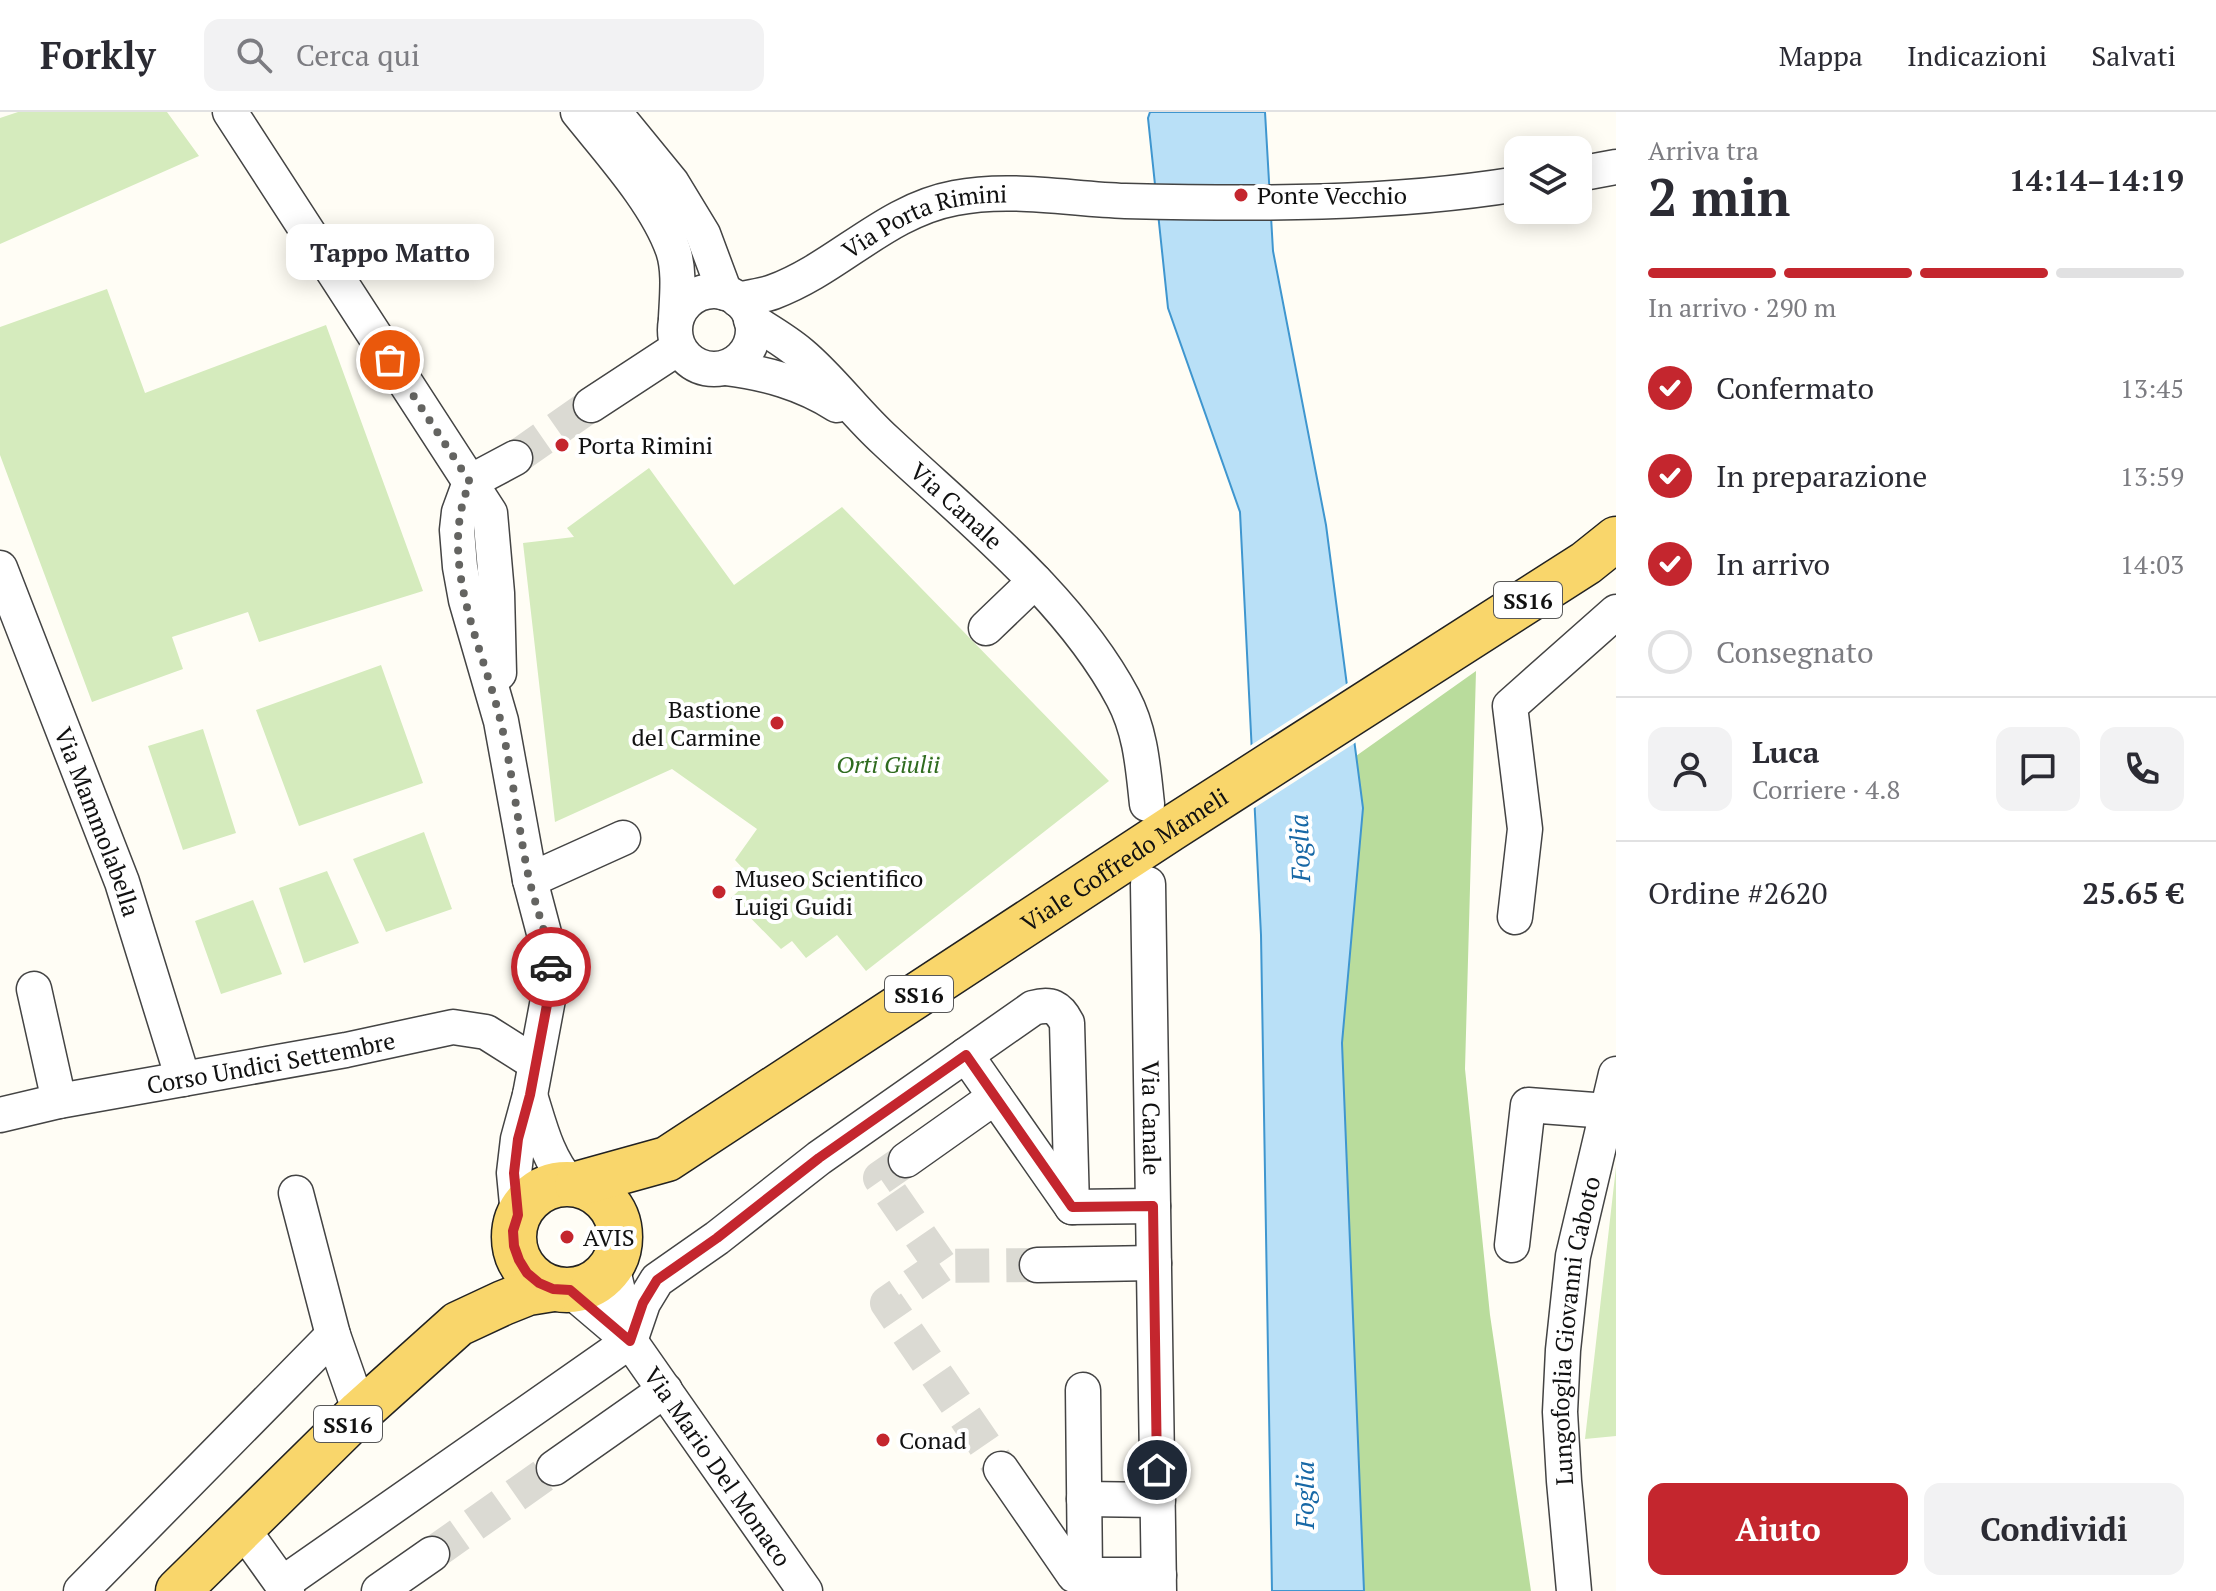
<!DOCTYPE html>
<html lang="it">
<meta charset="utf-8">
<style>
body{margin:0;font-family:"PT Serif",serif;background:#f2f2f3;color:#2b2b33;height:100vh;display:flex;flex-direction:column;font-size:30px;white-space:nowrap}
*{box-sizing:border-box;margin:0}
p{font-size:26px;color:#7c7c81}
.icon{flex:none;width:44px;height:44px;fill:none;stroke:currentColor;stroke-width:2;stroke-linecap:round;stroke-linejoin:round}
.map{position:relative;flex:1;overflow:hidden}
.drawer{display:flex;flex-direction:column;background:#fff;width:600px}
.drawer>*{flex:none}
.buttons{position:absolute;left:1504px;top:24px;display:grid;gap:16px}
.buttons a{display:grid;place-items:center;width:88px;height:88px;border-radius:16px;background:#fff;box-shadow:0 4px 20px #0003;font-size:40px}
.pin{position:absolute;display:grid;place-items:center;width:68px;height:68px;color:#fff;margin:-34px;border:4px solid #fff;border-radius:50%;box-shadow:0 2px 8px #0007}
.courier{position:absolute;display:grid;place-items:center;width:80px;height:80px;margin:-40px;border:6px solid #c4262e;border-radius:50%;background:#fff;color:#222;box-shadow:0 2px 10px #0007}
.bubble{position:absolute;height:56px;border-radius:16px;background:#fff;box-shadow:0 4px 20px #0003;font-size:26px;font-weight:700;line-height:56px;text-align:center}
.headline em{font-style:normal;font-weight:700}
.headline div{display:flex;flex-direction:column-reverse}
.headline{display:flex;align-items:center;justify-content:space-between;height:136px;padding:0 32px}
h1{font-size:52px;font-weight:700;line-height:60px}
.bar{display:grid;grid-template-columns:repeat(4,1fr);gap:12px 8px;align-content:center;height:96px;padding:0 32px}
.bar i{height:10px;border-radius:6px;background:#e1e1e2}
.bar .selected{background:#c4262e}
.bar p{grid-column:span 4}
.line{display:flex;align-items:center;gap:20px;padding:0 32px;border-top:2px solid #e1e1e2}
.line div{flex:1}
.round{display:grid;place-items:center;flex:none;width:84px;height:84px;border-radius:16px;background:#f2f2f3}
ol{padding:0 32px;list-style:none}
li{display:flex;align-items:center;gap:24px;height:88px}
li p{margin-inline-start:auto}
li .icon{padding:8px;border-radius:50%;background:#c4262e;color:#fff;stroke-width:4}
li:last-child{color:#7c7c81}
li i{width:44px;height:44px;border:4px solid #e1e1e2;border-radius:50%}
.action{display:flex;gap:16px;margin-top:auto;padding:16px 32px}
.action a{flex:1;height:92px;border-radius:16px;background:#c4262e;color:#fff;font-size:32px;font-weight:700;line-height:92px;text-align:center}
.action a+a{background:#f2f2f3;color:#2b2b33}
header{display:flex;align-items:center;gap:48px;box-sizing:border-box;height:112px;padding:0 40px;background:#fff;border-bottom:2px solid #e1e1e2}
header strong{font-size:38px}
nav{display:flex;gap:44px;margin-inline-start:auto;font-size:28px}
.search{width:560px;height:72px;background:#f2f2f3;display:flex;align-items:center;gap:20px;box-sizing:border-box;padding:0 28px;border-radius:16px;color:#7c7c81;font-size:30px}
main{display:flex;flex:1;min-height:0}
.map>svg:first-child{display:block}
.green{fill:#d5ebbd}
.forest{fill:#b9dc9c}
.water{fill:#b9e0f7;stroke:#3f96cf;stroke-width:2}
.pier{fill:#fffdf5}
.lines{fill:none;stroke-linecap:round;stroke-linejoin:round}
.minor-tunnel{stroke:#dbdad3;stroke-width:34;stroke-dasharray:34 17;stroke-linecap:butt}
.minor-casing{stroke:#444;stroke-width:37}
.major-casing{stroke:#222;stroke-width:47}
.minor{stroke:#fff;stroke-width:34}
.major{stroke:#f9d66b;stroke-width:44}
.done{stroke:#646461;stroke-width:8;stroke-dasharray:0 14.4}
.route{stroke:#c4262e;stroke-width:10}
.poi-dot{fill:#c4262e;stroke:#fff;stroke-width:3}
.labels{text-anchor:middle;dominant-baseline:central;stroke-width:8;stroke-linejoin:round;paint-order:stroke}
.shield{fill:#fff;stroke:#585858;stroke-width:2}
.shield-label{font-size:22px;font-weight:bold;fill:#111}
.poi-label{font-size:24px;fill:#111;stroke:#fff;text-anchor:start}
.street-label{font-size:24px;fill:#111;stroke:#fff}
.park-label{font-size:24px;font-style:italic;fill:#2f6b1f;stroke:#fff}
.water-label{font-size:26px;font-style:italic;fill:#1768a6;stroke:#fff}
</style>
<header>
<strong>Forkly</strong>
<div class="search"><svg class="icon" aria-label="search" viewBox="0 0 24 24"><circle cx="10" cy="10" r="6"/><path d="M15 15l6 6"/></svg>Cerca qui</div>
<nav><a>Mappa</a><a>Indicazioni</a><a>Salvati</a></nav>
</header>
<main>
<div class="map">
<svg width="1616" height="1479" viewBox="0 0 1616 1479">
<rect width="100%" height="100%" fill="#fffdf5"/>
<path class="green" d="M18,0H167L199,44L0,132V6Z
M107,177L145,281L326,213L423,479L259,530L248,500L172,525L183,557L92,590L0,343V215Z
M649,356L734,473L842,395L1109,669L866,859L837,823L806,846L792,829L781,837L731,786L752,766L735,748L757,717L672,657L555,710L523,431L574,425L567,416Z
M381,553L423,671L299,714L256,598Z
M203,617L236,721L183,738L148,634Z
M424,720L452,797L386,820L353,747Z
M327,759L359,831L304,851L279,776Z
M253,788L282,862L221,882L195,809Z
M1616,1055V1324L1585,1327Z"/>
<path class="forest" d="M1476,559L1465,957L1490,1203L1531,1479H1364L1342,931L1363,696L1356,644Z"/>
<path class="water" d="M1150,0H1265L1273,139L1326,413L1363,696L1342,931L1364,1479H1272L1261,823L1240,400L1168,196L1148,6Z"/>
<path class="pier" d="M1351,569L1358,629L1251,698L1248,635Z"/>
<g class="lines">
<path class="minor-tunnel" d="M515,346L591,293
M906,1048L880,1066L941,1154L1037,1153
M941,1154L887,1191L1001,1357
M432,1442L554,1356"/>
<defs>
<g id="minor">
<path d="M230,0L490,401L497,481L499,561"/>
<path d="M578,0C610,40 656,90 673,138C680,159 677,184 676,206"/>
<path d="M614,0L672,71L703,122L725,181"/>
<path d="M1578,62L1616,55"/>
<circle cx="714" cy="218" r="39"/>
<path id="s1" d="M738,188C749,185 762,184 773,180C838,156 885,99 955,86C1010,75 1069,87 1125,89C1256,92 1388,93 1518,72"/>
<path id="s2" d="M751,208C768,219 786,229 801,242C832,268 856,302 886,329C968,406 1070,486 1123,586C1141,620 1143,656 1147,692"/>
<path d="M725,256C766,261 802,271 837,293"/>
<path d="M591,293L678,236"/>
<path d="M470,370L459,400L457,418L460,455L466,488L501,609L530,768L549,840L552,866L530,983L518,1027L514,1061L518,1103"/>
<path d="M470,370L515,346"/>
<path id="s3" d="M0,456L122,770L183,967"/>
<path d="M986,516L1035,469"/>
<path d="M530,768L623,726"/>
<path id="s4" d="M1148,772L1159,1479"/>
<path d="M1515,805L1525,717L1510,594L1616,500"/>
<path d="M34,877L59,989"/>
<path d="M966,943L1072,1095L1153,1094"/>
<path d="M530,983C540,1015 547,1046 569,1071"/>
<path id="s5" d="M0,1003L59,989L346,938L453,915L486,920L535,951"/>
<path d="M906,1048L995,985"/>
<path d="M296,1081L333,1223L360,1300"/>
<path d="M1512,1133L1528,993L1607,999"/>
<path d="M1037,1153L1154,1151"/>
<path d="M612,1154L630,1229"/>
<path id="s6" d="M570,1178L630,1229L805,1479"/>
<path d="M1083,1278L1085,1463"/>
<path d="M554,1356L665,1278"/>
<path d="M1001,1357L1074,1463H1159"/>
<path d="M1084,1387L1158,1388"/>
<path d="M242,1416L287,1479"/>
<path d="M282,1472L630,1229L643,1191L657,1168L717,1126L819,1046L1033,896C1051,891 1059,895 1067,911L1072,1095"/>
<path d="M81,1479L333,1223"/>
<path d="M379,1479L432,1442"/>
<path id="s7" d="M1574,1479L1564,1369L1560,1300L1563,1238L1573,1144L1616,962"/>
</g>
<g id="major">
<circle cx="567" cy="1125" r="53"/>
<path id="s8" d="M577,1072L667,1047L1172,716L1586,451L1616,427"/>
<path d="M178,1479L360,1300L458,1212L503,1191L528,1181L553,1177"/>
</g>
</defs>
<use href="#minor" class="minor-casing"/>
<use href="#major" class="major-casing"/>
<use href="#minor" class="minor"/>
<use href="#major" class="major"/>
</g>
<g class="lines">
<path class="done" d="M390,248L470,370C436,449 483,534 501,611C513,663 518,715 529,767C536,796 548,825 551,855"/>
<path class="route" d="M551,855L552,866L530,983L518,1027L514,1061L518,1103L513,1119L514,1134L519,1148L527,1161L539,1171L553,1177L570,1178L630,1229L643,1191L657,1168L717,1126L819,1046L966,943L1072,1095L1153,1094L1157,1358"/>
</g>
<g class="poi-dot">
<circle cx="1241" cy="83" r="8"/>
<circle cx="562" cy="333" r="8"/>
<circle cx="777" cy="611" r="8"/>
<circle cx="719" cy="780" r="8"/>
<circle cx="567" cy="1125" r="8"/>
<circle cx="883" cy="1328" r="8"/>
</g>
<g class="labels">
<g class="shield">
<rect x="1494" y="470" width="68" height="36" rx="6"/>
<rect x="885" y="864" width="68" height="36" rx="6"/>
<rect x="314" y="1294" width="68" height="36" rx="6"/>
</g>
<g class="shield-label">
<text x="1528" y="488">SS16</text>
<text x="919" y="882">SS16</text>
<text x="348" y="1312">SS16</text>
</g>
<g class="poi-label">
<text x="1257" y="83">Ponte Vecchio</text>
<text x="578" y="333">Porta Rimini</text>
<text x="761" y="597" text-anchor="end">Bastione<tspan x="761" dy="28">del Carmine</tspan></text>
<text x="735" y="766">Museo Scientifico<tspan x="735" dy="28">Luigi Guidi</tspan></text>
<text x="583" y="1125">AVIS</text>
<text x="899" y="1328">Conad</text>
</g>
<g class="street-label">
<text stroke="none"><textPath href="#s1" startOffset="206">Via Porta Rimini</textPath></text>
<text stroke="none"><textPath href="#s2" startOffset="278">Via Canale</textPath></text>
<text stroke="none"><textPath href="#s3" startOffset="272">Via Mammolabella</textPath></text>
<text stroke="none"><textPath href="#s8" startOffset="640">Viale Goffredo Mameli</textPath></text>
<text stroke="none"><textPath href="#s5" startOffset="276">Corso Undici Settembre</textPath></text>
<text stroke="none"><textPath href="#s4" startOffset="234">Via Canale</textPath></text>
<text stroke="none"><textPath href="#s7" startOffset="262">Lungofoglia Giovanni Caboto</textPath></text>
<text stroke="none"><textPath href="#s6" startOffset="232">Via Mario Del Monaco</textPath></text>
</g>
<g class="park-label">
<text x="888" y="652">Orti Giulii</text>
</g>
<g class="water-label">
<text transform="translate(1299 736) rotate(-92)">Foglia</text>
<text transform="translate(1304 1383) rotate(-90)">Foglia</text>
</g>
</g>
</svg>
<div class="buttons">
<a><svg class="icon" aria-label="layers" viewBox="0 0 24 24"><path d="M12 4l9 5-9 5-9-5zM3 14l9 5 9-5"/></svg></a>
</div>
<div class="pin" style="left:390px;top:248px;background:#ea580c"><svg class="icon" aria-label="bag" viewBox="0 0 24 24"><path d="M5 8h14l-1 12H6zM9 8a3 3 0 0 1 6 0"/></svg></div>
<div class="pin" style="left:1157px;top:1358px;background:#1f2937"><svg class="icon" aria-label="home" viewBox="0 0 24 24"><path d="M3 11l9-7 9 7M6 9v11h12V9"/></svg></div>
<div class="courier" style="left:551px;top:855px"><svg class="icon" aria-label="car" viewBox="0 0 24 24"><path d="M5 17H2v-5l4-1 3-4h7l3 4 3 1v5h-3M9 17h6M6 11h13"/><circle cx="7" cy="17" r="2"/><circle cx="17" cy="17" r="2"/></svg></div>
<div class="bubble" style="left:286px;top:112px;width:208px">Tappo Matto</div>
</div>
<section class="drawer">
<div class="headline"><div><h1>2 min</h1><p>Arriva tra</p></div><em>14:14–14:19</em></div>
<div class="bar"><i class="selected"></i><i class="selected"></i><i class="selected"></i><i></i><p>In arrivo · 290 m</p></div>
<ol>
<li><svg class="icon" aria-label="check" viewBox="0 0 24 24"><path d="M5 12l5 5 9-10"/></svg>Confermato<p>13:45</p></li>
<li><svg class="icon" aria-label="check" viewBox="0 0 24 24"><path d="M5 12l5 5 9-10"/></svg>In preparazione<p>13:59</p></li>
<li><svg class="icon" aria-label="check" viewBox="0 0 24 24"><path d="M5 12l5 5 9-10"/></svg>In arrivo<p>14:03</p></li>
<li><i></i>Consegnato</li>
</ol>
<div class="line" style="height:144px"><a class="round"><svg class="icon" aria-label="person" viewBox="0 0 24 24"><circle cx="12" cy="8" r="4"/><path d="M4 21q1-7 8-7t8 7"/></svg></a><div><b>Luca</b><p>Corriere · 4.8</p></div><a class="round"><svg class="icon" aria-label="chat" viewBox="0 0 24 24"><path d="M4 5h16v11H9l-5 4z"/></svg></a><a class="round"><svg class="icon" aria-label="phone" viewBox="0 0 24 24"><path d="M5 4h4l2 5-3 2q2 4 5 5l2-3 5 2v4C11 20 4 13 5 4z"/></svg></a></div>
<div class="line" style="height:104px"><div>Ordine #2620</div><b>25.65 €</b></div>
<div class="action"><a>Aiuto</a><a>Condividi</a></div>
</section>
</main>
